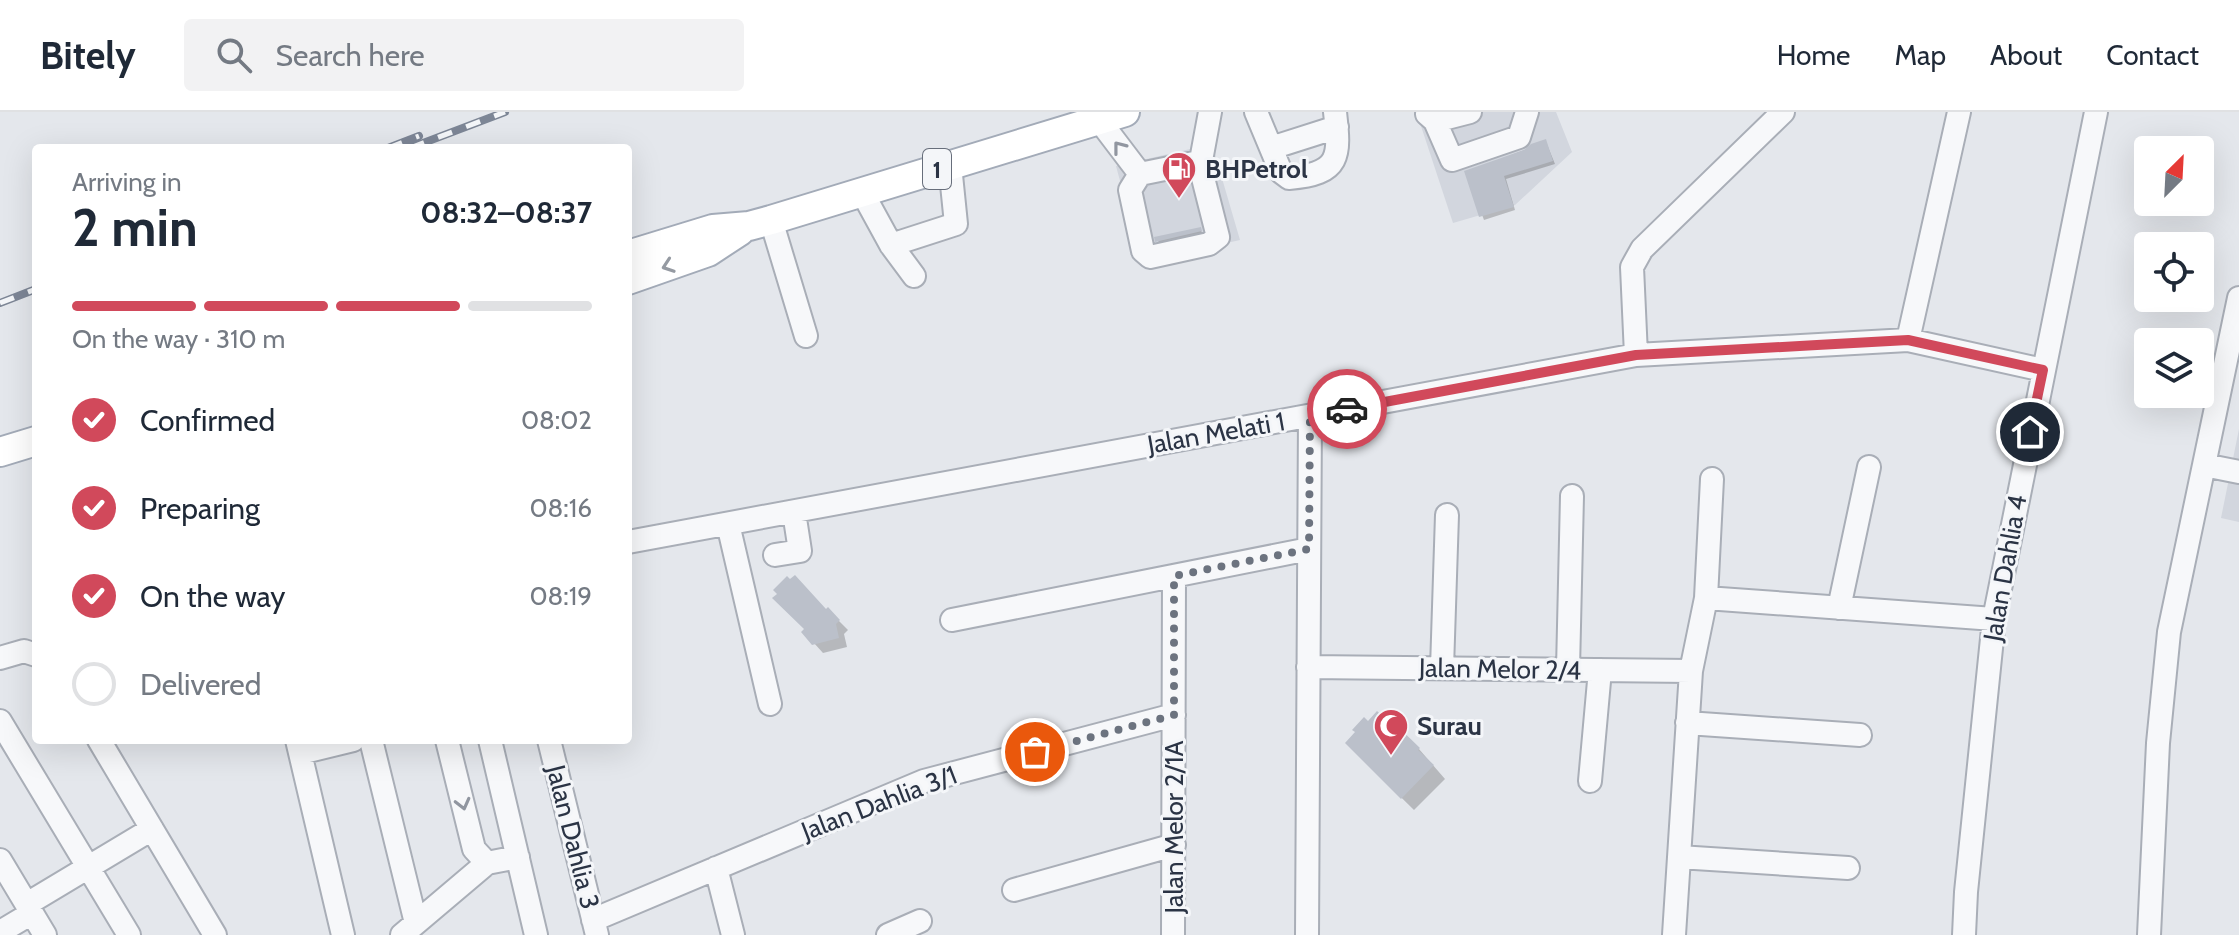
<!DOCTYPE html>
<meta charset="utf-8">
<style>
body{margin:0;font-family:Cabin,sans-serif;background:#f2f2f3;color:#1f2937;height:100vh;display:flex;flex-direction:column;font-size:30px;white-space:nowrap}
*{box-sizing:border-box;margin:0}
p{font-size:26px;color:#747a83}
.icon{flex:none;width:44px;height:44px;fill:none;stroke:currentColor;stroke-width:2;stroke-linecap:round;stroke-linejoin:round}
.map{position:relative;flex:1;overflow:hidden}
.side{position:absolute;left:32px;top:32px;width:600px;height:600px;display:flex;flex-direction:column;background:#fff;border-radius:8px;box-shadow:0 8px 32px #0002}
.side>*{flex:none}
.needle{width:52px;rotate:24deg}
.fabs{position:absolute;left:2134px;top:24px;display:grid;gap:16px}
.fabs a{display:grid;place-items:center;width:80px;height:80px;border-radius:8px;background:#fff;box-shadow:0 8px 32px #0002;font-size:40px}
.pin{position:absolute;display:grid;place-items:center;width:68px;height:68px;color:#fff;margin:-34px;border:4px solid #fff;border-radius:50%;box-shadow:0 2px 8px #0007}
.courier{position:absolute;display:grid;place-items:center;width:80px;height:80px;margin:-40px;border:6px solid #d1495b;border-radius:50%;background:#fff;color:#222;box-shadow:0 2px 10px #0007}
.headline em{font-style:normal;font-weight:700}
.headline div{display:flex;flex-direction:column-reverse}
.headline{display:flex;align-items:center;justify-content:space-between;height:136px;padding:0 40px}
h1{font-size:52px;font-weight:700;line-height:60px}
.bar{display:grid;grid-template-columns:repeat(4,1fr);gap:12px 8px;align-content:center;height:96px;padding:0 40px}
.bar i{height:10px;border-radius:6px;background:#e0e1e3}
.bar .on{background:#d1495b}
.bar p{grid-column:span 4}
ol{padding:0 40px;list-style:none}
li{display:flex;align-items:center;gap:24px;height:88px}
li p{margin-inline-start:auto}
li .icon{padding:8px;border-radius:50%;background:#d1495b;color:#fff;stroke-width:4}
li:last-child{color:#747a83}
li i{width:44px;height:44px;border:4px solid #e0e1e3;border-radius:50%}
header{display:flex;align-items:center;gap:48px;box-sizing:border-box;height:112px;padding:0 40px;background:#fff;border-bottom:2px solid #e0e1e3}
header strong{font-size:38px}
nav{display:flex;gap:44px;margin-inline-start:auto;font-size:28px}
.search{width:560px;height:72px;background:#f2f2f3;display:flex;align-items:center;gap:20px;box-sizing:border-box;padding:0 28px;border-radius:8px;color:#747a83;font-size:30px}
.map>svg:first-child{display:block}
.built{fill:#d2d6de}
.shadow{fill:#0003}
.building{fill:#bbc0ca}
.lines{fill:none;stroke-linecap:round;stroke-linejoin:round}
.minor-casing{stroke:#a9aeb7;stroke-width:26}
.major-casing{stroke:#a3abb8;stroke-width:32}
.minor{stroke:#f7f8fa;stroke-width:22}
.major{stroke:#fff;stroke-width:28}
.rail-casing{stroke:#7d8696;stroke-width:8}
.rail{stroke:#f4f6f9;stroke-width:5;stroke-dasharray:15;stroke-linecap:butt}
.oneway{stroke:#9196a0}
.oneway2{stroke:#959aa2}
.done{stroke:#6c737f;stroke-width:8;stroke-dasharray:0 14.4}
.route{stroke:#d1495b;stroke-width:10}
.labels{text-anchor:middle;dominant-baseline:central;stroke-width:6;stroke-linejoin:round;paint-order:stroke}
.shield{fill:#f4f6f9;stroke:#676e7b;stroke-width:2}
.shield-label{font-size:24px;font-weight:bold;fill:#2b3445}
.poi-label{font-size:26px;font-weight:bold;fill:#2b3445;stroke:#f4f6f9;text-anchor:start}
.street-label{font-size:26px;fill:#2b3445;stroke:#f4f6f9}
</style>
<header>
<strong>Bitely</strong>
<div class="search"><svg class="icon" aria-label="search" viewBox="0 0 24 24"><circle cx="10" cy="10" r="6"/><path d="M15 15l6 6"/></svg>Search here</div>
<nav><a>Home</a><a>Map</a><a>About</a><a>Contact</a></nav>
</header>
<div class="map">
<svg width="2239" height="823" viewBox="0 0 2239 823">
<rect width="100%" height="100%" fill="#e4e7ec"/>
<path class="built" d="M1453,0H1556L1572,40L1515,93L1453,111L1419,8Z
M1212,32L1240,128L1142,150L1116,54Z
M2239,317V410L2221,406Z"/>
<path class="shadow" d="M1546,30L1555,52L1506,67L1515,98L1484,108L1466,60Z
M1200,118L1203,121L1160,131L1157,128Z
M828,498L848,518L844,522L847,535L823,541L804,520Z
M1419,637L1445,667L1414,698L1357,642Z"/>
<path class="building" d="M1546,27L1553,49L1504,64L1514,95L1479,105L1464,59L1524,38L1531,32Z
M1201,115L1202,119L1155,130L1154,125Z
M795,463L826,497L828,495L840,508L836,512L839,526L812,533L801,520L804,517L772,486L777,482L773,478L787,464L790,467Z
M1377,599L1388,609L1390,607L1420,636L1418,638L1434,653L1401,687L1345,631L1355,620L1352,618L1364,605L1368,609Z"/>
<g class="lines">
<defs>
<path id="minor" d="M1256,0L1281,60L1289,66C1341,62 1340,44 1335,0
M1427,2L1435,9L1470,0
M1099,8L1140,62
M1435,9L1452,48L1519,25L1527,0
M1271,36L1337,15
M1194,51L1200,54L1218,125L1209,132L1150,145L1143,139L1130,78L1140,62Z
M1200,54L1210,0
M862,80L891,133L914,164
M771,108L806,224
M891,133L956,112L950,53
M1908,228L1959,0
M1636,243L1632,155L1642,137L1783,0
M2204,353L2239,360
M728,412L770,592
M628,430L1636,243L1908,228L2043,258
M775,443L800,439L794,400
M1706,486L1994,507
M1839,496L1869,355
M952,508L1309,437
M0,546L24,539L36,543
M1308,555L1691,559
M1442,556L1447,403
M1568,557L1572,384
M0,609L129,823
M1687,611L1860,623
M99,628L215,823
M297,628L343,823
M371,628L416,811
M447,628L474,737L487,751
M490,628L536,823
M549,628L597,823
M300,641L353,628
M1590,669L1600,558
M1679,745L1848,756
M0,748L45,823
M716,756L733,823
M1014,778L1174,733
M27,792L152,717
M593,808L924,669L1174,603
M0,820L32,801
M402,823L487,751L518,745
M888,823L920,809
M1173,823L1174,464
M1307,823L1310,304
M1674,823L1691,559L1706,486L1712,367
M1964,823L1966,780L1994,507L2096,0
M2149,823L2158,631L2169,520L2239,186"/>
<path id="major" d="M628,143L713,117L749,114L771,108L1125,0
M628,168L708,140L740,119
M0,340L36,329"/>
</defs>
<use href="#minor" class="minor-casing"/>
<use href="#major" class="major-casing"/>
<use href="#minor" class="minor"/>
<use href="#major" class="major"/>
<defs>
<path id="rail" d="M388,36L419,24
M410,36L505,0
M0,191L36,177"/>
</defs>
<use href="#rail" class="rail-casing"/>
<use href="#rail" class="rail"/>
</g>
<defs><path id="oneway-chevron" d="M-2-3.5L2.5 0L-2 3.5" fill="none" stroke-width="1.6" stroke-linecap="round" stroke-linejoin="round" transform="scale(2)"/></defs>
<g class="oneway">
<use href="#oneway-chevron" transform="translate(1119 35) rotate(-128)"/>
<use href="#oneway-chevron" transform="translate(463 692) rotate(76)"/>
</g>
<use class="oneway2" href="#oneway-chevron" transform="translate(668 154) rotate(161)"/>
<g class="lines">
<path class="done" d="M1035,640L1174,603V464L1309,437L1310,304L1347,297"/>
<path class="route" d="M1347,297L1636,243L1817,233L1908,228L2043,258L2030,320"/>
</g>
<defs>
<symbol id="fuel-pin" viewBox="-11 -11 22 30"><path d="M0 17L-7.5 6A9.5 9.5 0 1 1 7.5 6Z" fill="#d1495b" stroke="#f4f6f9"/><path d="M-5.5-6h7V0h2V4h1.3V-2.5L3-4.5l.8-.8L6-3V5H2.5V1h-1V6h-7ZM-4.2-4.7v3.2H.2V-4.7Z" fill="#fff"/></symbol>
<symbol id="mosque-pin" viewBox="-11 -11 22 30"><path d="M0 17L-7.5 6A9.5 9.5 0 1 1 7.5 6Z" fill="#d1495b" stroke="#f4f6f9"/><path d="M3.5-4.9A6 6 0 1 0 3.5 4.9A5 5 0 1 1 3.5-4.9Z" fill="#fff"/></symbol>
</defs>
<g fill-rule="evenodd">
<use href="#fuel-pin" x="1159" y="37" width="40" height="54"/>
<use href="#mosque-pin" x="1371" y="594" width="40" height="54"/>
</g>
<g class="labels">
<rect class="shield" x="923" y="37" width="28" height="40" rx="6"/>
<g class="shield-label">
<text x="937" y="57">1</text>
</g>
<g class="poi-label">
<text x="1205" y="57">BHPetrol</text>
<text x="1417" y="614">Surau</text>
</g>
<g class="street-label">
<text transform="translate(1216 321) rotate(-10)">Jalan Melati 1</text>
<text transform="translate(2005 456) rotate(-80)">Jalan Dahlia 4</text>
<text transform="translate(1500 557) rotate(1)">Jalan Melor 2/4</text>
<text transform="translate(879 691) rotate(-21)">Jalan Dahlia 3/1</text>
<text transform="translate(1174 715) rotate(-90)">Jalan Melor 2/1A</text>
<text transform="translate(573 725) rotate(76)">Jalan Dahlia 3</text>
</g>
</g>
</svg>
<div class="fabs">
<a><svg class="needle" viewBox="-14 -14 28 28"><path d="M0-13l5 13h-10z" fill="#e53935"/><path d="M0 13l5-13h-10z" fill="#747a83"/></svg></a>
<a><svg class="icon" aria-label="locate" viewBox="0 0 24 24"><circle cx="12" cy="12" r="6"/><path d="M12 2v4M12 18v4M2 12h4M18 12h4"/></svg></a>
<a><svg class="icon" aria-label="layers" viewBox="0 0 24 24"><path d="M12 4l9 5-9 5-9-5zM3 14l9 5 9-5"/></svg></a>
</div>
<div class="pin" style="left:1035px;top:640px;background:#ea580c"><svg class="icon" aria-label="bag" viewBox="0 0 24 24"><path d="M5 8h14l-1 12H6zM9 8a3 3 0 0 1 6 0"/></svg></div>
<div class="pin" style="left:2030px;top:320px;background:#1f2937"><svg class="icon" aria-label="home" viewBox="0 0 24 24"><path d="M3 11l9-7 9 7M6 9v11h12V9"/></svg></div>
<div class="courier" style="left:1347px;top:297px"><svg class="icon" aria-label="car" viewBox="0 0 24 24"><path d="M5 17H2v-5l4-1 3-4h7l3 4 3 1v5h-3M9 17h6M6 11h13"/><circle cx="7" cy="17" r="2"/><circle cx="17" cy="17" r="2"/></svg></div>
<section class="side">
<div class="headline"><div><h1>2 min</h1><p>Arriving in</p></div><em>08:32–08:37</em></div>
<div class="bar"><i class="on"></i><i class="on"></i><i class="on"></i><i></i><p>On the way · 310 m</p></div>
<ol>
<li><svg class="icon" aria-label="check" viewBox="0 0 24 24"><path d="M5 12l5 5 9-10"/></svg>Confirmed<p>08:02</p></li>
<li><svg class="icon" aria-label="check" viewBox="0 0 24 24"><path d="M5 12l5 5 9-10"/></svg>Preparing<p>08:16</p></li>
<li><svg class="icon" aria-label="check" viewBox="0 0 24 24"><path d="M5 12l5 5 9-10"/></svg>On the way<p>08:19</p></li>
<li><i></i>Delivered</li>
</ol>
</section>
</div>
